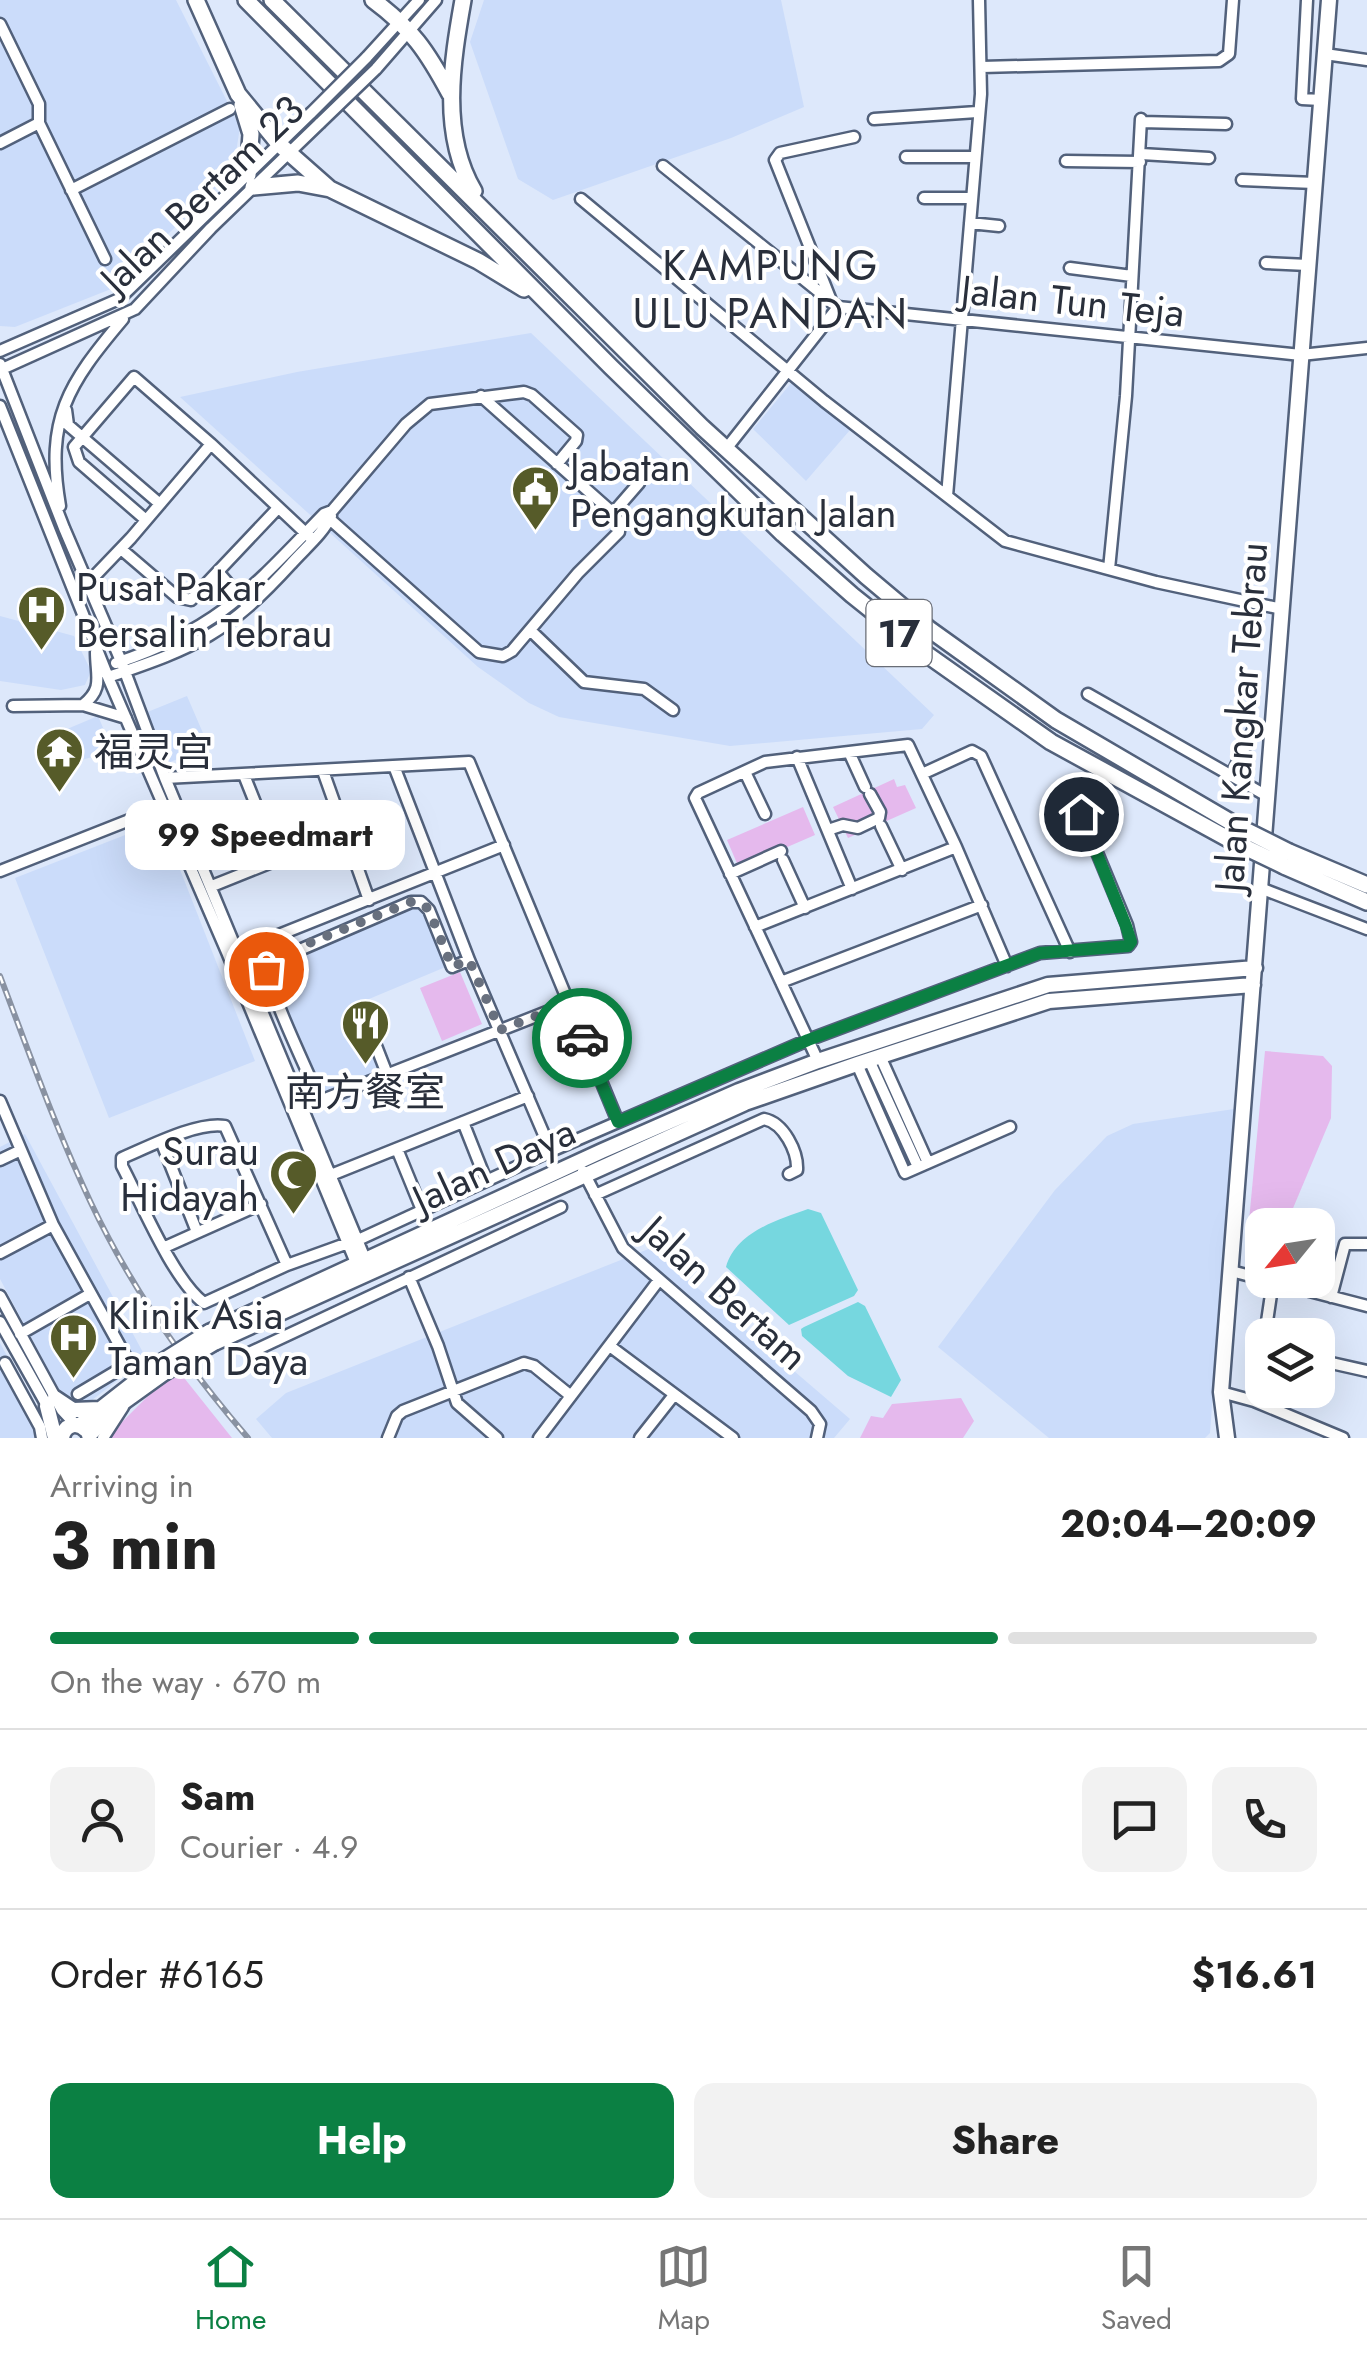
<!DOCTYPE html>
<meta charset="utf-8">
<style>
body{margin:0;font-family:Jost,"Noto Sans SC",sans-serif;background:#f2f2f2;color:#222;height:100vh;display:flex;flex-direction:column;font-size:38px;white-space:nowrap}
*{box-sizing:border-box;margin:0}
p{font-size:32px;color:#767676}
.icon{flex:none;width:55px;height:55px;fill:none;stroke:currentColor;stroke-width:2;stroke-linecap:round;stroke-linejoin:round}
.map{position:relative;height:1438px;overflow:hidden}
.sheet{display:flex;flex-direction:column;background:#fff;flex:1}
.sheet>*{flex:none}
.needle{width:65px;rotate:240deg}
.tools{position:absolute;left:1245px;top:1208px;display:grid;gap:20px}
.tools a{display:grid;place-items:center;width:90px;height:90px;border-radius:20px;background:#fff;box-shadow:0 10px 40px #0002;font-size:50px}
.pin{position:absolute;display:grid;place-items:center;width:85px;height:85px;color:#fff;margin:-42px;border:5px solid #fff;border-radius:50%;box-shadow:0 2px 10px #0007}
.courier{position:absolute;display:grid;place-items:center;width:100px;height:100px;margin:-50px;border:8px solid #0b8043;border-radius:50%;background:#fff;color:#222;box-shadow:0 2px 12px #0007}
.bubble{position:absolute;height:70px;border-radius:20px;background:#fff;box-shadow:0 10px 40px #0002;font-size:32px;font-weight:700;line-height:70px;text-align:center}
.headline em{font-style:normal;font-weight:700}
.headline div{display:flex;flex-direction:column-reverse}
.headline{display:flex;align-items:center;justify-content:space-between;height:170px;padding:0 50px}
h1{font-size:65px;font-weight:700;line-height:75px}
.bar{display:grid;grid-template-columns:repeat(4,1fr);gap:15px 10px;align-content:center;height:120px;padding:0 50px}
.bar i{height:12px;border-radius:8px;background:#e0e0e0}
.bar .active{background:#0b8043}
.bar p{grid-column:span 4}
.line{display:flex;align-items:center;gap:25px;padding:0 50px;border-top:2px solid #e0e0e0}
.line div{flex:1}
.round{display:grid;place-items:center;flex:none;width:105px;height:105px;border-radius:20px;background:#f2f2f2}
.cta{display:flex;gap:20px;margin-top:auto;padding:20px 50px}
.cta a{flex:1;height:115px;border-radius:20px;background:#0b8043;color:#fff;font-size:40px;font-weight:700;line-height:115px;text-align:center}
.cta a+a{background:#f2f2f2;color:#222}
.menu{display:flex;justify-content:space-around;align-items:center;height:140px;border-top:2px solid #e0e0e0;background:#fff;font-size:28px;color:#767676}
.menu a{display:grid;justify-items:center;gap:5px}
.menu .active{color:#0b8043}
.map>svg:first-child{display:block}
.built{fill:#cbdcfa}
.green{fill:#e5b9ed}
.water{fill:#76d7df}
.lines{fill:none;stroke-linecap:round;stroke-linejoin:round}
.minor-casing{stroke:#52617b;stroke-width:15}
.major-casing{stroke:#52617b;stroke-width:19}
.highway-casing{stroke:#52617b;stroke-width:20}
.minor{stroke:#fff;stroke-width:10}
.major{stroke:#fff;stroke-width:14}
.highway{stroke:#fff;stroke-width:15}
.rail-casing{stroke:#8992a2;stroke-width:6}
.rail{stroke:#fff;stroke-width:2.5;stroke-dasharray:8;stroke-linecap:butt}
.minor-bridge-casing{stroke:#52617b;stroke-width:15;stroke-linecap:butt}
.major-bridge-casing{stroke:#52617b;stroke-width:19;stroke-linecap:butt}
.highway-bridge-casing{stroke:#52617b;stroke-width:20;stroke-linecap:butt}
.minor-bridge{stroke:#fff;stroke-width:10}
.major-bridge{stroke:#fff;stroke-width:14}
.highway-bridge{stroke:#fff;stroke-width:15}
.done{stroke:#68707e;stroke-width:10;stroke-dasharray:0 18}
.route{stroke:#0b8043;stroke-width:12}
.labels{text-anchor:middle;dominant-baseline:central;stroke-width:8;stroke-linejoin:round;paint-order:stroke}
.shield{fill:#fff;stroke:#696d76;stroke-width:2.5}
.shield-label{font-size:38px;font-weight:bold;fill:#292f3b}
.street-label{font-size:40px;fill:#292f3b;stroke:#fff}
.poi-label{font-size:40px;fill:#292f3b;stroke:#fff;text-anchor:start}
.neighbourhood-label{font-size:42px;letter-spacing:2.5px;fill:#292f3b;stroke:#fff}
</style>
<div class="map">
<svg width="1367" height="1438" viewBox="0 0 1367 1438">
<rect width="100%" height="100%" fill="#dde8fb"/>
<path class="built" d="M0,0H176L240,127L235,159L220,184L111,289L15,327L0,326Z
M484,0H781L804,107L731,138L553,200L518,179L470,42Z
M531,333L934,715L922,729L730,746L559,717L529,703L478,667L180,397L297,372Z
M792,382L850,430L806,481L753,429Z
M0,616L74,636L91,671L85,685L61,690L0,681Z
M187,696L209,747L165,764L145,713Z
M98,716L113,751L47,770L36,742Z
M161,821L255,1061L109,1118L15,878Z
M411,905H419L426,911L448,966L357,1004L383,1073L322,1097L268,969Z
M1234,1109L1210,1433L1205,1438H1049L938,1347L1055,1190L1107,1136L1133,1124Z
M25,1134L146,1358L87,1404H77L66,1399L59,1390L0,1279V1147Z
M651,1248L850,1419L834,1438H272L256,1419L286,1393Z
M0,1343L45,1425L47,1438H0Z"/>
<path class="green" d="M894,779L897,787L905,785L916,808L848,838L833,807Z
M803,807L815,835L739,868L727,840Z
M460,972L482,1024L442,1041L420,988Z
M1265,1051L1323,1056L1332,1066L1331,1118L1291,1213L1273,1225H1262V1232L1247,1242Z
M181,1374L232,1438H106L164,1380Z
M961,1398L974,1421L963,1438H860L871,1416L883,1418L892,1404Z"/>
<path class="water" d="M808,1209L821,1213L858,1290L854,1296L789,1325L726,1267C736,1232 777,1220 808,1209Z
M858,1302L865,1306L901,1380L891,1397L848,1376L802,1336L801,1329L804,1327Z"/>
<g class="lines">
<defs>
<path id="minor" d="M1307,0L1302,99L1321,100
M0,24L39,104V123
M1325,54L1367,60
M366,58L419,0
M982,67L1219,61L1229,54L1233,0
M376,69L436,0
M874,119L977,112
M1141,122L1226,124
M39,123L105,259
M0,143L39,123
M1141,154L1209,158
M906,157H974
M1066,161L1140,162
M663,166L838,307L1301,355L1367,348
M1242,180L1315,183
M71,190L230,109
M924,198H971
M581,199L824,401L1005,541L1156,582L1282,609
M970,223L999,226
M1266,263L1308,265
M1070,268L1132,276
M832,303L775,160L780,153L854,137
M0,351L119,299L311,113
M0,364L64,528L121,661L165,778L368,1266
M0,370L135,309L211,228L320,123
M0,406L108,677L227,952L359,1270
M66,410L68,425L160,504
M726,449L838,307
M947,496L981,94L979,0
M60,506C45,419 68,384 123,319
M613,513L639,483
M324,514L479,652L503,656L512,651L578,573L619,532V522L613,513L481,396
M146,520L79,462L74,447L134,377L211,444L313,540
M121,549L177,597L191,600L278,508
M1109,569L1126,396L1141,119
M219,573L245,603
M87,584L131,538L211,444
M530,630L584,682L644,689L673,710
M116,663C219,629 251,589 324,514L332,511L406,424L430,404L524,392L532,395L577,435L576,441L557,464
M108,677C197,647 227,634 291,564C304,549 323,534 331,516
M1088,694L1267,796
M83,705C104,688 96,677 96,652
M13,706L83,705L126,718
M849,752L865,787
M797,757L852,889
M394,766L469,960L551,1151
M323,771L369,900
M745,772L765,814
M922,774L972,751L981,756L1070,952
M244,775L278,860
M1231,776L1254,728
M165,778L469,762L618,1122
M881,826L902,870
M828,830L843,825L858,828L879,818L880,812L870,794
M783,860L805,908
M0,871L165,806
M730,874L781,851
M212,886L345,833
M1260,888L1367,929
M755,927L956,847
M236,952L504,845
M781,982L982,905
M362,1010L387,1074
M880,1056L928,1163
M869,1060L918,1167
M818,1061L695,798L698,793L765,762L908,745L956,847L1007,966
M857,1064L905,1173L1010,1127
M0,1101L53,1225L127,1359L125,1366L78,1394
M320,1101C309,1073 266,987 267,964L411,902H421L429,910L452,967L469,960
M298,1105L313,1099L320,1101L567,1004
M463,1122L486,1180
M161,1141L197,1232
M397,1149L422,1210
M0,1160L19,1151
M583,1171L623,1248L811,1411L820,1424L817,1438
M331,1175L528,1096
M595,1195L764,1119C784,1123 798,1152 797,1170L789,1174
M358,1240L551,1151L808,1040L1040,953L1128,946L1131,942L1127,925L1081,814
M165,1247L261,1204
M0,1253L53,1225
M287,1265L225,1126C198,1121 148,1147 122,1158V1166C141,1202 173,1280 204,1303L287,1265L348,1243
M1231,1271L1262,1279
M409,1277L438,1346L457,1403L497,1438
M1267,1280L1367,1306
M0,1296L62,1410L75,1424
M1331,1297L1345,1244H1367
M0,1322L49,1409
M20,1334L90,1294
M1265,1335L1273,1281
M611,1347L733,1438
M249,1353L561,1207
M1318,1360L1367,1371
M5,1363L40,1427L42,1438
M1221,1392L1254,1401L1343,1438
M1254,1401L1262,1349
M103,1438L123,1407
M388,1438L397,1416L403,1411L524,1363L534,1366L571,1396
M539,1438L659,1280
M640,1438L674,1395"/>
<path id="major" d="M209,1332L602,1151L739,1091L818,1061L1048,985L1255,968
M214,1343L745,1103L857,1064L1049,1001L1253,985
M55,1398L73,1410L100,1409
M47,1406L55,1438
M80,1425L158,1364
M89,1435L125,1401L164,1373
M62,1438C64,1425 76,1421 86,1430
M1227,1438L1221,1392L1329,0"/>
<path id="highway" d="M196,0L238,94L279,144L330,189
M246,0L611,367L783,534L852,595L922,651L1051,742L1232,841
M272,0L702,427L866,576L929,629L1056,720L1239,827
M373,0C412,29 427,51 450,94
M463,0C452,62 440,134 474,191
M242,105L251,134L248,175
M253,187L298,183L330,189L478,261L524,289
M1289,852L1367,885
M1284,866L1367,902"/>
</defs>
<use href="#minor" class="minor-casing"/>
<use href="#major" class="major-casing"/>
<use href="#highway" class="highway-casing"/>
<use href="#minor" class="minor"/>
<use href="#major" class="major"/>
<use href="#highway" class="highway"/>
<defs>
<path id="rail" d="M0,976C29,1052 56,1130 91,1203C131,1288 187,1367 248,1438"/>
</defs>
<use href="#rail" class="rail-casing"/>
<use href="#rail" class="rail"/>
<defs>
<path id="minor-bridge" d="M311,113L366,58
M320,123L376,69"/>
<path id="major-bridge" d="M158,1364L209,1332
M164,1373L214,1343"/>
<path id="highway-bridge" d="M1239,827L1289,852
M1232,841L1284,866"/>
</defs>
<use href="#minor-bridge" class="minor-bridge-casing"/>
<use href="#major-bridge" class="major-bridge-casing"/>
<use href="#highway-bridge" class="highway-bridge-casing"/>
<use href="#minor-bridge" class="minor-bridge"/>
<use href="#major-bridge" class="major-bridge"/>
<use href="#highway-bridge" class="highway-bridge"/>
</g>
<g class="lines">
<path class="done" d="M266,969L267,964L282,954L411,902H421L429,910L452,967L469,960L500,1030L567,1004L582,1038"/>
<path class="route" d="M582,1038L618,1122L808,1040L1040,953L1128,946L1131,942L1126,926L1081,814"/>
</g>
<defs>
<symbol id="civic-pin" viewBox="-11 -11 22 30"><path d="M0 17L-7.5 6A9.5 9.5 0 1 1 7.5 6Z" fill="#565b29" stroke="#fff"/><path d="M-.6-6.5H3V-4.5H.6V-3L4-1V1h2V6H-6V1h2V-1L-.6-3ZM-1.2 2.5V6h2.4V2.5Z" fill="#fff"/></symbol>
<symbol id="hospital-pin" viewBox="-11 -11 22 30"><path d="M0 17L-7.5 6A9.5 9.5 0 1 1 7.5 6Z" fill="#565b29" stroke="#fff"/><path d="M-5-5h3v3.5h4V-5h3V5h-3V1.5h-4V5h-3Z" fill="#fff"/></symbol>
<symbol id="temple-pin" viewBox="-11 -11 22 30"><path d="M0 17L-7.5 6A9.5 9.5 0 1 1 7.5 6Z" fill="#565b29" stroke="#fff"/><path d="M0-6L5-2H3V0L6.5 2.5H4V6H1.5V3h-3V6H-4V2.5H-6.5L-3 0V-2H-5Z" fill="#fff"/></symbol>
<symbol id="restaurant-pin" viewBox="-11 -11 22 30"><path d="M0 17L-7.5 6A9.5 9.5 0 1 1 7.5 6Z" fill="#565b29" stroke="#fff"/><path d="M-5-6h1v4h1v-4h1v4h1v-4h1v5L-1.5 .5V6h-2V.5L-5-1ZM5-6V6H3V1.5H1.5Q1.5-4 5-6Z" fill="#fff"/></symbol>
<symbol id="mosque-pin" viewBox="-11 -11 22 30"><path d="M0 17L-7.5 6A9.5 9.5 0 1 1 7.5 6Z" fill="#565b29" stroke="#fff"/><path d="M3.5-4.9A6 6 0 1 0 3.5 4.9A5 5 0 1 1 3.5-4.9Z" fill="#fff"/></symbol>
</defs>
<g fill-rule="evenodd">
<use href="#civic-pin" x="508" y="462" width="55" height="75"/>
<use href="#hospital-pin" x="14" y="582" width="55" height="75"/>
<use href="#temple-pin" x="32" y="724" width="55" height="75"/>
<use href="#restaurant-pin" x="338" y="996" width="55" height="75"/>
<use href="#mosque-pin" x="266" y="1146" width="55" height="75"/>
<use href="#hospital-pin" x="46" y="1310" width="55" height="75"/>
</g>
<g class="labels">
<rect class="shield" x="866.5" y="600" width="65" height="66" rx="8"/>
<g class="shield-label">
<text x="899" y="633">17</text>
</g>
<g class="street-label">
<text transform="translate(202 194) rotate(-44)">Jalan Bertam 23</text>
<text transform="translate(1073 301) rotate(6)">Jalan Tun Teja</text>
<text transform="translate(1241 717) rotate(-86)">Jalan Kangkar Tebrau</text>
<text transform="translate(494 1165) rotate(-25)">Jalan Daya</text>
<text transform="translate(725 1293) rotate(42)">Jalan Bertam</text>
</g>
<g class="poi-label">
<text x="570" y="467">Jabatan<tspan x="570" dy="46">Pengangkutan Jalan</tspan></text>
<text x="76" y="587">Pusat Pakar<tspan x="76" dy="46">Bersalin Tebrau</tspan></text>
<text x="94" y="752">福灵宫</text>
<text x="365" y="1092" text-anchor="middle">南方餐室</text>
<text x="259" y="1151" text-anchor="end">Surau<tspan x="259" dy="46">Hidayah</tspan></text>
<text x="108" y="1315">Klinik Asia<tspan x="108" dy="46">Taman Daya</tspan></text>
</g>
<g class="neighbourhood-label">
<text x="771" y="265">KAMPUNG<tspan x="771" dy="48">ULU PANDAN</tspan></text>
</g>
</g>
</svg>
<div class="tools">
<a><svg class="needle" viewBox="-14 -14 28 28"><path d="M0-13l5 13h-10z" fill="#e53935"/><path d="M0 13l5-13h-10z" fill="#767676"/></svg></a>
<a><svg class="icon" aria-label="layers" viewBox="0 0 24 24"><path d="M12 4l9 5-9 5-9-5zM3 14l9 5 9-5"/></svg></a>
</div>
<div class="pin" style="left:266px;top:969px;background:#ea580c"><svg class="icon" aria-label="bag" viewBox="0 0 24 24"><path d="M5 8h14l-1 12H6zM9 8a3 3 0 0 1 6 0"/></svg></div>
<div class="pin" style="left:1081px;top:814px;background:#1f2937"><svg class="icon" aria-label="home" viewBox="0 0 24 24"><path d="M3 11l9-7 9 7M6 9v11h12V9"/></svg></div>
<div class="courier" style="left:582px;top:1038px"><svg class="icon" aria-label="car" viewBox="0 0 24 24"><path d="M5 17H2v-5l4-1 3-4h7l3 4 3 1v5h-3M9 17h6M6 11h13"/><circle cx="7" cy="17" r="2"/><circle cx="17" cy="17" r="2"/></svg></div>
<div class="bubble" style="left:125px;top:800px;width:280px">99 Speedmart</div>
</div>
<section class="sheet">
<div class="headline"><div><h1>3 min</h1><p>Arriving in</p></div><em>20:04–20:09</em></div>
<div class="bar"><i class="active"></i><i class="active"></i><i class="active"></i><i></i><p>On the way · 670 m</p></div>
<div class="line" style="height:180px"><a class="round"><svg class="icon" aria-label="person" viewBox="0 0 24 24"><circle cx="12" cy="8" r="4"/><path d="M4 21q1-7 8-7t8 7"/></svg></a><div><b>Sam</b><p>Courier · 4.9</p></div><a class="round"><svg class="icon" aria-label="chat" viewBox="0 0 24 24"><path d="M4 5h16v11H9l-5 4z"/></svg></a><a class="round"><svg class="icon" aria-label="phone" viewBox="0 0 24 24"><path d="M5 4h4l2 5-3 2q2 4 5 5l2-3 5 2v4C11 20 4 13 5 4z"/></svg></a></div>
<div class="line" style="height:130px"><div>Order #6165</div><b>$16.61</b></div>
<div class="cta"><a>Help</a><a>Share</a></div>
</section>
<nav class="menu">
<a class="active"><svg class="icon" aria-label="home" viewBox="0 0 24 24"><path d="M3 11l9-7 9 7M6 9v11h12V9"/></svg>Home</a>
<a><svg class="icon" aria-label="map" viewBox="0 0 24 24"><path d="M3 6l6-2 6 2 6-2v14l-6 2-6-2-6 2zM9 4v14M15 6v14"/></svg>Map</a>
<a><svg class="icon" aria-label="saved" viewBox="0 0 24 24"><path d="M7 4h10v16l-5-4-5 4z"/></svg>Saved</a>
</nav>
